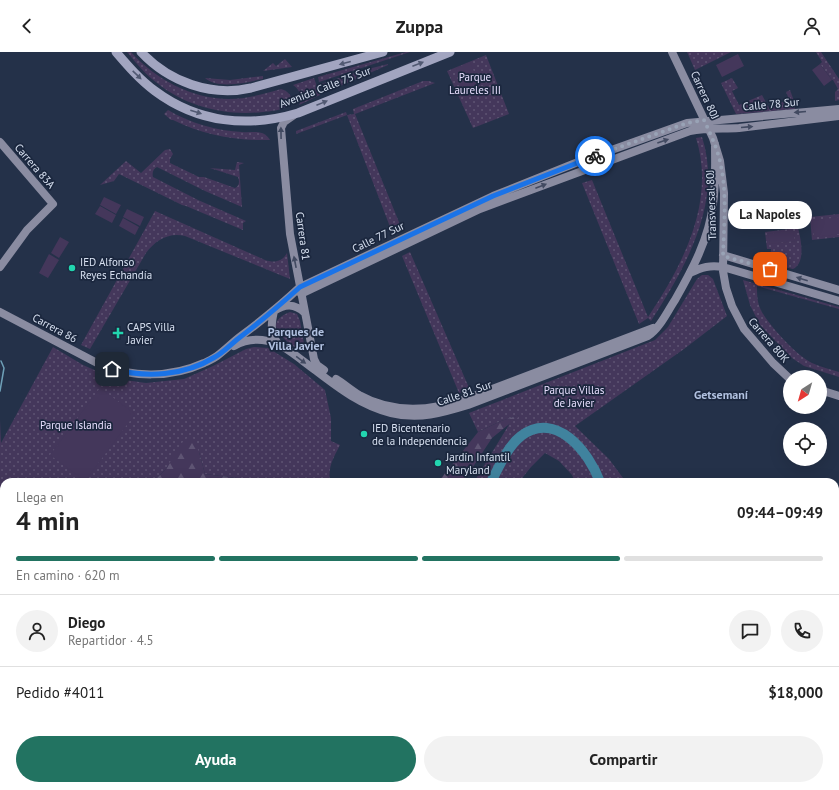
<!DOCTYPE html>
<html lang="es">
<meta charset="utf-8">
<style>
body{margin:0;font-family:"PT Sans",sans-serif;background:#f2f2f2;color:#222;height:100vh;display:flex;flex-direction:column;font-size:15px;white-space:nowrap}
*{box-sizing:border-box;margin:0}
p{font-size:13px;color:#767676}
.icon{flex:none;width:22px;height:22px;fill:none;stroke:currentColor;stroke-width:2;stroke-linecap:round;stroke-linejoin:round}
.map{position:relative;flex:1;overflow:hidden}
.panel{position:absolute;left:0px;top:426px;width:839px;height:312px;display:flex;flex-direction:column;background:#fff;border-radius:12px 12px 0 0;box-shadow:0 4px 16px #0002}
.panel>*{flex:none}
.needle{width:26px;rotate:217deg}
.fabs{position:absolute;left:783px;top:318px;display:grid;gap:8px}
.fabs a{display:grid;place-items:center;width:44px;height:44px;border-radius:50%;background:#fff;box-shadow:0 4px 16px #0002;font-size:20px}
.pin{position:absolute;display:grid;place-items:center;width:34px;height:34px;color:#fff;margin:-17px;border-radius:8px;box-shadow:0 2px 6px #0006}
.courier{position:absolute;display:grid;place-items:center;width:40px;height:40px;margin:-20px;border:3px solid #1a73e8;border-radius:50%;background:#fff;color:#222;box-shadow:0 1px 5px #0007}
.bubble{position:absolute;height:28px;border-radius:14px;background:#fff;box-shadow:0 4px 16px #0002;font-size:13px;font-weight:800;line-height:28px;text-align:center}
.summary em{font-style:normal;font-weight:800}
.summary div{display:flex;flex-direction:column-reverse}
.summary{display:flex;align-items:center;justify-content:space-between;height:68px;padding:0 16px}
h1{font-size:26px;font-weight:800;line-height:30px}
.bar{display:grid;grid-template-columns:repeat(4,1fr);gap:6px 4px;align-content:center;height:48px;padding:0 16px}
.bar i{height:5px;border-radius:3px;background:#e0e0e0}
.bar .active{background:#227361}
.bar p{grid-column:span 4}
.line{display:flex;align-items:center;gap:10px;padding:0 16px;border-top:1px solid #e0e0e0}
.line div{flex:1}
.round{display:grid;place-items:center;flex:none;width:42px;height:42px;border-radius:21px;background:#f2f2f2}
.button{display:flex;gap:8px;margin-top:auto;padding:8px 16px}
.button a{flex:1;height:46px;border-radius:24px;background:#227361;color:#fff;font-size:16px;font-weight:800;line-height:46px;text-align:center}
.button a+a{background:#f2f2f2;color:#222}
header{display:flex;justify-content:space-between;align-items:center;height:52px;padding:0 16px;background:#fff;font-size:18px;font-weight:800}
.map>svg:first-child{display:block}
.grass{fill:url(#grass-dots)}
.forest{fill:url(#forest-firs)}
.wetland{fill:url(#wetland-marsh)}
.pitch{fill:#44375b}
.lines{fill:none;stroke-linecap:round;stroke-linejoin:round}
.stream{stroke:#6e9fb7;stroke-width:1.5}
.river{stroke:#40839e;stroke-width:10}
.secondary{stroke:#8a8ca1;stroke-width:8}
.primary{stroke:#a2a5c0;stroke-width:9}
.oneway{fill:#515972}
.oneway2{fill:#424a61}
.done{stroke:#99a3b6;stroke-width:4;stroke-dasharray:0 7.2}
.route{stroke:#1a73e8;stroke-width:5}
.poi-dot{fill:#22d5af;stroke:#1b273e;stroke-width:1.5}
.labels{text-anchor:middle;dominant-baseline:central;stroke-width:3.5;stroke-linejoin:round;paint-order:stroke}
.park-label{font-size:11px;fill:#e8dffe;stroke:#1b273e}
.street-label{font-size:11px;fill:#d8e1f1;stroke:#1b273e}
.poi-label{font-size:11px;fill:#d8e1f1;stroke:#1b273e;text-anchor:start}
.neighbourhood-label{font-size:12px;font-weight:bold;fill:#b1c1e0;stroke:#1b273e}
</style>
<header><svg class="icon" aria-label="back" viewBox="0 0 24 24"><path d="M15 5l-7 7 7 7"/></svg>Zuppa<svg class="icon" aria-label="person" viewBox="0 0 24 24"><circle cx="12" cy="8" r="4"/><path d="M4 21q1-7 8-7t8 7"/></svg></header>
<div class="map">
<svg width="839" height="738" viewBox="0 0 839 738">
<defs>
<pattern id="grass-dots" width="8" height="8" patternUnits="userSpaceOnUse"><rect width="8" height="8" fill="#44375b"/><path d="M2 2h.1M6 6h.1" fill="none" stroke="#5e5473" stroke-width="1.8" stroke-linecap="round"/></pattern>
<pattern id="forest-firs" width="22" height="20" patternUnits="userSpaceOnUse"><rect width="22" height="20" fill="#44375b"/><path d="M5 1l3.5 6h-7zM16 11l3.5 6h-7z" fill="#5e5473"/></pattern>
<pattern id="wetland-marsh" width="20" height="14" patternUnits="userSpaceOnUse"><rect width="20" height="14" fill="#44375b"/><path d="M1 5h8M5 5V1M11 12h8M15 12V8" fill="none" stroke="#5e5473"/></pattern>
</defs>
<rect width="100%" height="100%" fill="#243149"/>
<path class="grass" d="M127,0H131C155,27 192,47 229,47C246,47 264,42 281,37C287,39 290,41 292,48C288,58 273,59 263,60C225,64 187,55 157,31C145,22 136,11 127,0Z
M406,0H410L319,30L318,25Z
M687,0H731L695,18Z
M816,0H821L839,27V48L835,49V40L838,37L833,28H832L820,12L822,10Z
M486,3L509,62L473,76L447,19Z
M285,7L292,15L263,19L273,11L276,14Z
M388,12V13L324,41L321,32L364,18Z
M263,24V27C247,30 219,38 205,26L230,28Z
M314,26L320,43L299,53C303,45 300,38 293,33Z
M732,26L738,36L732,39L739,53L762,43L769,56L789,47L786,40L790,38L794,49L795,57L736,62L721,31Z
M423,29H429L435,31L355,62L401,175L392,180L347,63L296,82V79L346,60L347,63L354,62L353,57Z
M168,58C190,71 217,79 242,80C254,81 263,77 270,88C236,89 203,83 173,68H171L164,62Z
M702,85C723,150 686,215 651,269L648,266L639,272L582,131L592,128L648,265C683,213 716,149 696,86Z
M170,97L173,102L170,107V111L199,125H204L235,136C239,134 240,130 238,125L210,116L235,118L237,110L244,111L239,113L242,155L205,139L157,115C153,117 152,121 153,125L198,148L246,169L243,171V178L186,154L182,153L119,122L114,129L100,133L126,109L141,121L165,98Z
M155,159L265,208C274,211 282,210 287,201L290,227L185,184C168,180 155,189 146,201L90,297L81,293Z
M839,162V185L812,188L810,165Z
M798,176C801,187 806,211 793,217L770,212L771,197H767L765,180Z
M410,200L470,338L459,341L402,204Z
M702,223H708L713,227L727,264L684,297L575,374L609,407L626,430H575L572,423L559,409L545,401L531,415L519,430H474L510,371L520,363L501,369L478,380L469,361L655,288L668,275L697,227Z
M743,228L839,255V257L757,234C757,241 757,249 760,256C766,271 798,305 812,311C821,315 830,317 839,320V325L804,314L792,306L760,273L750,253Z
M290,260L297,262L300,269L304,292L297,297C282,286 262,271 290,260Z
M53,295L83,313L99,320L118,327L146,331L184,327L213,314L246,297L254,295L268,296L294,312L325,338L331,366V389L340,393C333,407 328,414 330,430H251L245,427L205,422L199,400H178L165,418L153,430H4V611L0,609V368L1,391Z
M87,734H103L102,738H86Z
M406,734H420L433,738H405Z
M700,734H740V738H698Z"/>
<path class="forest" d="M522,362L492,386L463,430H438L478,380L501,369Z
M192,384L199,400L205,422L245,427L251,430H153L165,418L184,388Z"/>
<path class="wetland" d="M601,734H700L698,738H596Z"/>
<path class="pitch" d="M738,2L744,14L722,25L716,13Z
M470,10L481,37L467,43L456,16Z
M820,12L832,28L824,34L812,18Z
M104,145L121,153L116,162L100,153Z
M100,154L116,163L112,171L95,162Z
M127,157L144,165L140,174L123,165Z
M839,165V182L814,185L812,169Z
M123,166L139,175L135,183L119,174Z
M793,178L795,189L770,192L768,182Z
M60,185L69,190L59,206L51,201Z
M49,202L59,208L48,226L39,221Z
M100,336L135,362L85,429L50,403Z
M4,469V485L0,488V472Z"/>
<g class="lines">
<path class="stream" d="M0,339L4,316L1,309"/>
<path class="river" d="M491,430C499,415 507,395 521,384C556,358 589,400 600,430
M0,584H4
M714,738L715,734"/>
<path class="secondary" d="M672,0L713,86L720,109L724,141L723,219L726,236L732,254L744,277L773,311L790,327
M294,63L284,70L281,76L290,182L314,307L317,313L324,318
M0,90L53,152L27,178L0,215
M723,203L839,238
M690,221C702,215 710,213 723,215L839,249
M301,242L480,157L690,79C706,76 722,77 739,76C772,72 806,68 839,64
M0,260L99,312C132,326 171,326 204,311C208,309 213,307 217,304C225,298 233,290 241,284C261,269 281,253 300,235L493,144L578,110L687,71L839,57
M278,292C270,280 271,272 274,259C285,252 294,251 305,261
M234,294C248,286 263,286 278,292C287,296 295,303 303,309C330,329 357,353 391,361C419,368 442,361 468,353L648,284C660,276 667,260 675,248C692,218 709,187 713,152C716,132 715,112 715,92
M336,327C344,332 351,338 359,343C393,362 431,359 466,347L653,276
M820,338L839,344
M0,612L4,614
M580,734L587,738
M76,738L77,734"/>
<path class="primary" d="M116,0C128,14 140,28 155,39C198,71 248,76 298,61L450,0
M141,0C169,30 211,45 251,36L383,0"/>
</g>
<defs><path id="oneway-solid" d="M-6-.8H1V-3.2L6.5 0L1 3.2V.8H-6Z"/></defs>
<g class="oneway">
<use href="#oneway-solid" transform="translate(345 11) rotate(165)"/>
<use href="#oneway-solid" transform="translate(418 12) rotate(-21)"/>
<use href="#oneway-solid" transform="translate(137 23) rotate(44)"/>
<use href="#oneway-solid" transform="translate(322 51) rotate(-22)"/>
<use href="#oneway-solid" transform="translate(196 60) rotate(18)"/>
</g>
<g class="oneway2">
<use href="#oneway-solid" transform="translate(800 60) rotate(175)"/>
<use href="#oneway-solid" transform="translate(747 75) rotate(-5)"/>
<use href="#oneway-solid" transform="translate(281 81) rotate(-91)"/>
<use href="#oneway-solid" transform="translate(663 89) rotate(-19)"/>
<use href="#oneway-solid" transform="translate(541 134) rotate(-21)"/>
<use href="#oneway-solid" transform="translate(295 210) rotate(-101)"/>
<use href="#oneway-solid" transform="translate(802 227) rotate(-163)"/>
<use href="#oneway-solid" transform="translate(301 308) rotate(36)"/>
</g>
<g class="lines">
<path class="done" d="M595,104L687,71L704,68C711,83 718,98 721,114C727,143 724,174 723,204L770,217"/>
<path class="route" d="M112,317C147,326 184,324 215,305C224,300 231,292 239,286C260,270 280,253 300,235L493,144L595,104"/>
</g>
<g class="poi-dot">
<circle cx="72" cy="216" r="4"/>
<path d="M116 275h4v4h4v4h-4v4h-4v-4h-4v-4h4z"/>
<circle cx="364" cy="382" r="4"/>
<circle cx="438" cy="411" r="4"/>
</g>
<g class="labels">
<g class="park-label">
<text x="475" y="25">Parque<tspan x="475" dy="13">Laureles III</tspan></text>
<text x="574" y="338">Parque Villas<tspan x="574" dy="13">de Javier</tspan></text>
<text x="76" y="373">Parque Islandia</text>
</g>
<g class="street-label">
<text transform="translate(325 35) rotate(-21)">Avenida Calle 75 Sur</text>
<text transform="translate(705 43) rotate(65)">Carrera 80J</text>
<text transform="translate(771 52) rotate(-5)">Calle 78 Sur</text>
<text transform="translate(35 114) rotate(49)">Carrera 83A</text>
<text transform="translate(711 153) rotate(-92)">Transversal 80J</text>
<text transform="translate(303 184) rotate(82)">Carrera 81</text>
<text transform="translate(378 185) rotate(-26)">Calle 77 Sur</text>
<text transform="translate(55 276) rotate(28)">Carrera 86</text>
<text transform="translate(769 288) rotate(49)">Carrera 80K</text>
<text transform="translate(464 341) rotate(-19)">Calle 81 Sur</text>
</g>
<g class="poi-label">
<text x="80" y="210">IED Alfonso<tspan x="80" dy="13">Reyes Echandía</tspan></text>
<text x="127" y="275">CAPS Villa<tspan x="127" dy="13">Javier</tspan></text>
<text x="372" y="376">IED Bicentenario<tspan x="372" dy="13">de la Independencia</tspan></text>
<text x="446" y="405">Jardín Infantil<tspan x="446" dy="13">Maryland</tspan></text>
</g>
<g class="neighbourhood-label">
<text x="296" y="279">Parques de<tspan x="296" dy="14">Villa Javier</tspan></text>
<text x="721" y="342">Getsemaní</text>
</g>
</g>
</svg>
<div class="fabs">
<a><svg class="needle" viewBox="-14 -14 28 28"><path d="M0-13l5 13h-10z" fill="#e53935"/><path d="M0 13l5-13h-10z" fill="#767676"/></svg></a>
<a><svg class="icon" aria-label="locate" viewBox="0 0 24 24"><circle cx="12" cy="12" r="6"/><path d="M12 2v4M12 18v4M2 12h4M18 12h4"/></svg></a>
</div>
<div class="pin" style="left:770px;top:217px;background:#ea580c"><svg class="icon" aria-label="bag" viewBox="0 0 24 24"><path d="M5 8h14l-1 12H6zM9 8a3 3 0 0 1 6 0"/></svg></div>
<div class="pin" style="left:112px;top:317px;background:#1f2937"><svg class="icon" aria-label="home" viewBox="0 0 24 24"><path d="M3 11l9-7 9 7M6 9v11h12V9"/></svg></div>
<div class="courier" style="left:595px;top:104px"><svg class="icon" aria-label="bike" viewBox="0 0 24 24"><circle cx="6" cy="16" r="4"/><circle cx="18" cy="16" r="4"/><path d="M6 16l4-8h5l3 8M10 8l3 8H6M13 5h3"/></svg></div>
<div class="bubble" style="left:728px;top:149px;width:84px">La Napoles</div>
<section class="panel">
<div class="summary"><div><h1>4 min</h1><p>Llega en</p></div><em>09:44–09:49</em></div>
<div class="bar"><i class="active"></i><i class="active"></i><i class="active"></i><i></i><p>En camino · 620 m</p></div>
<div class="line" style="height:72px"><a class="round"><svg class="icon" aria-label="person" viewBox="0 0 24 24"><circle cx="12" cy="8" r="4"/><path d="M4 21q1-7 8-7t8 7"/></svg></a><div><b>Diego</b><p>Repartidor · 4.5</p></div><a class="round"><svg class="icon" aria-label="chat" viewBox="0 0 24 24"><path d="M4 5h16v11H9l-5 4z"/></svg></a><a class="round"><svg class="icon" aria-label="phone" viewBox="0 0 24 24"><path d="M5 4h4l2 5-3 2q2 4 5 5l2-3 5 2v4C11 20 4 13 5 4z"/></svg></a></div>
<div class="line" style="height:52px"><div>Pedido #4011</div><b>$18,000</b></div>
<div class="button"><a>Ayuda</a><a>Compartir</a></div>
</section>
</div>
